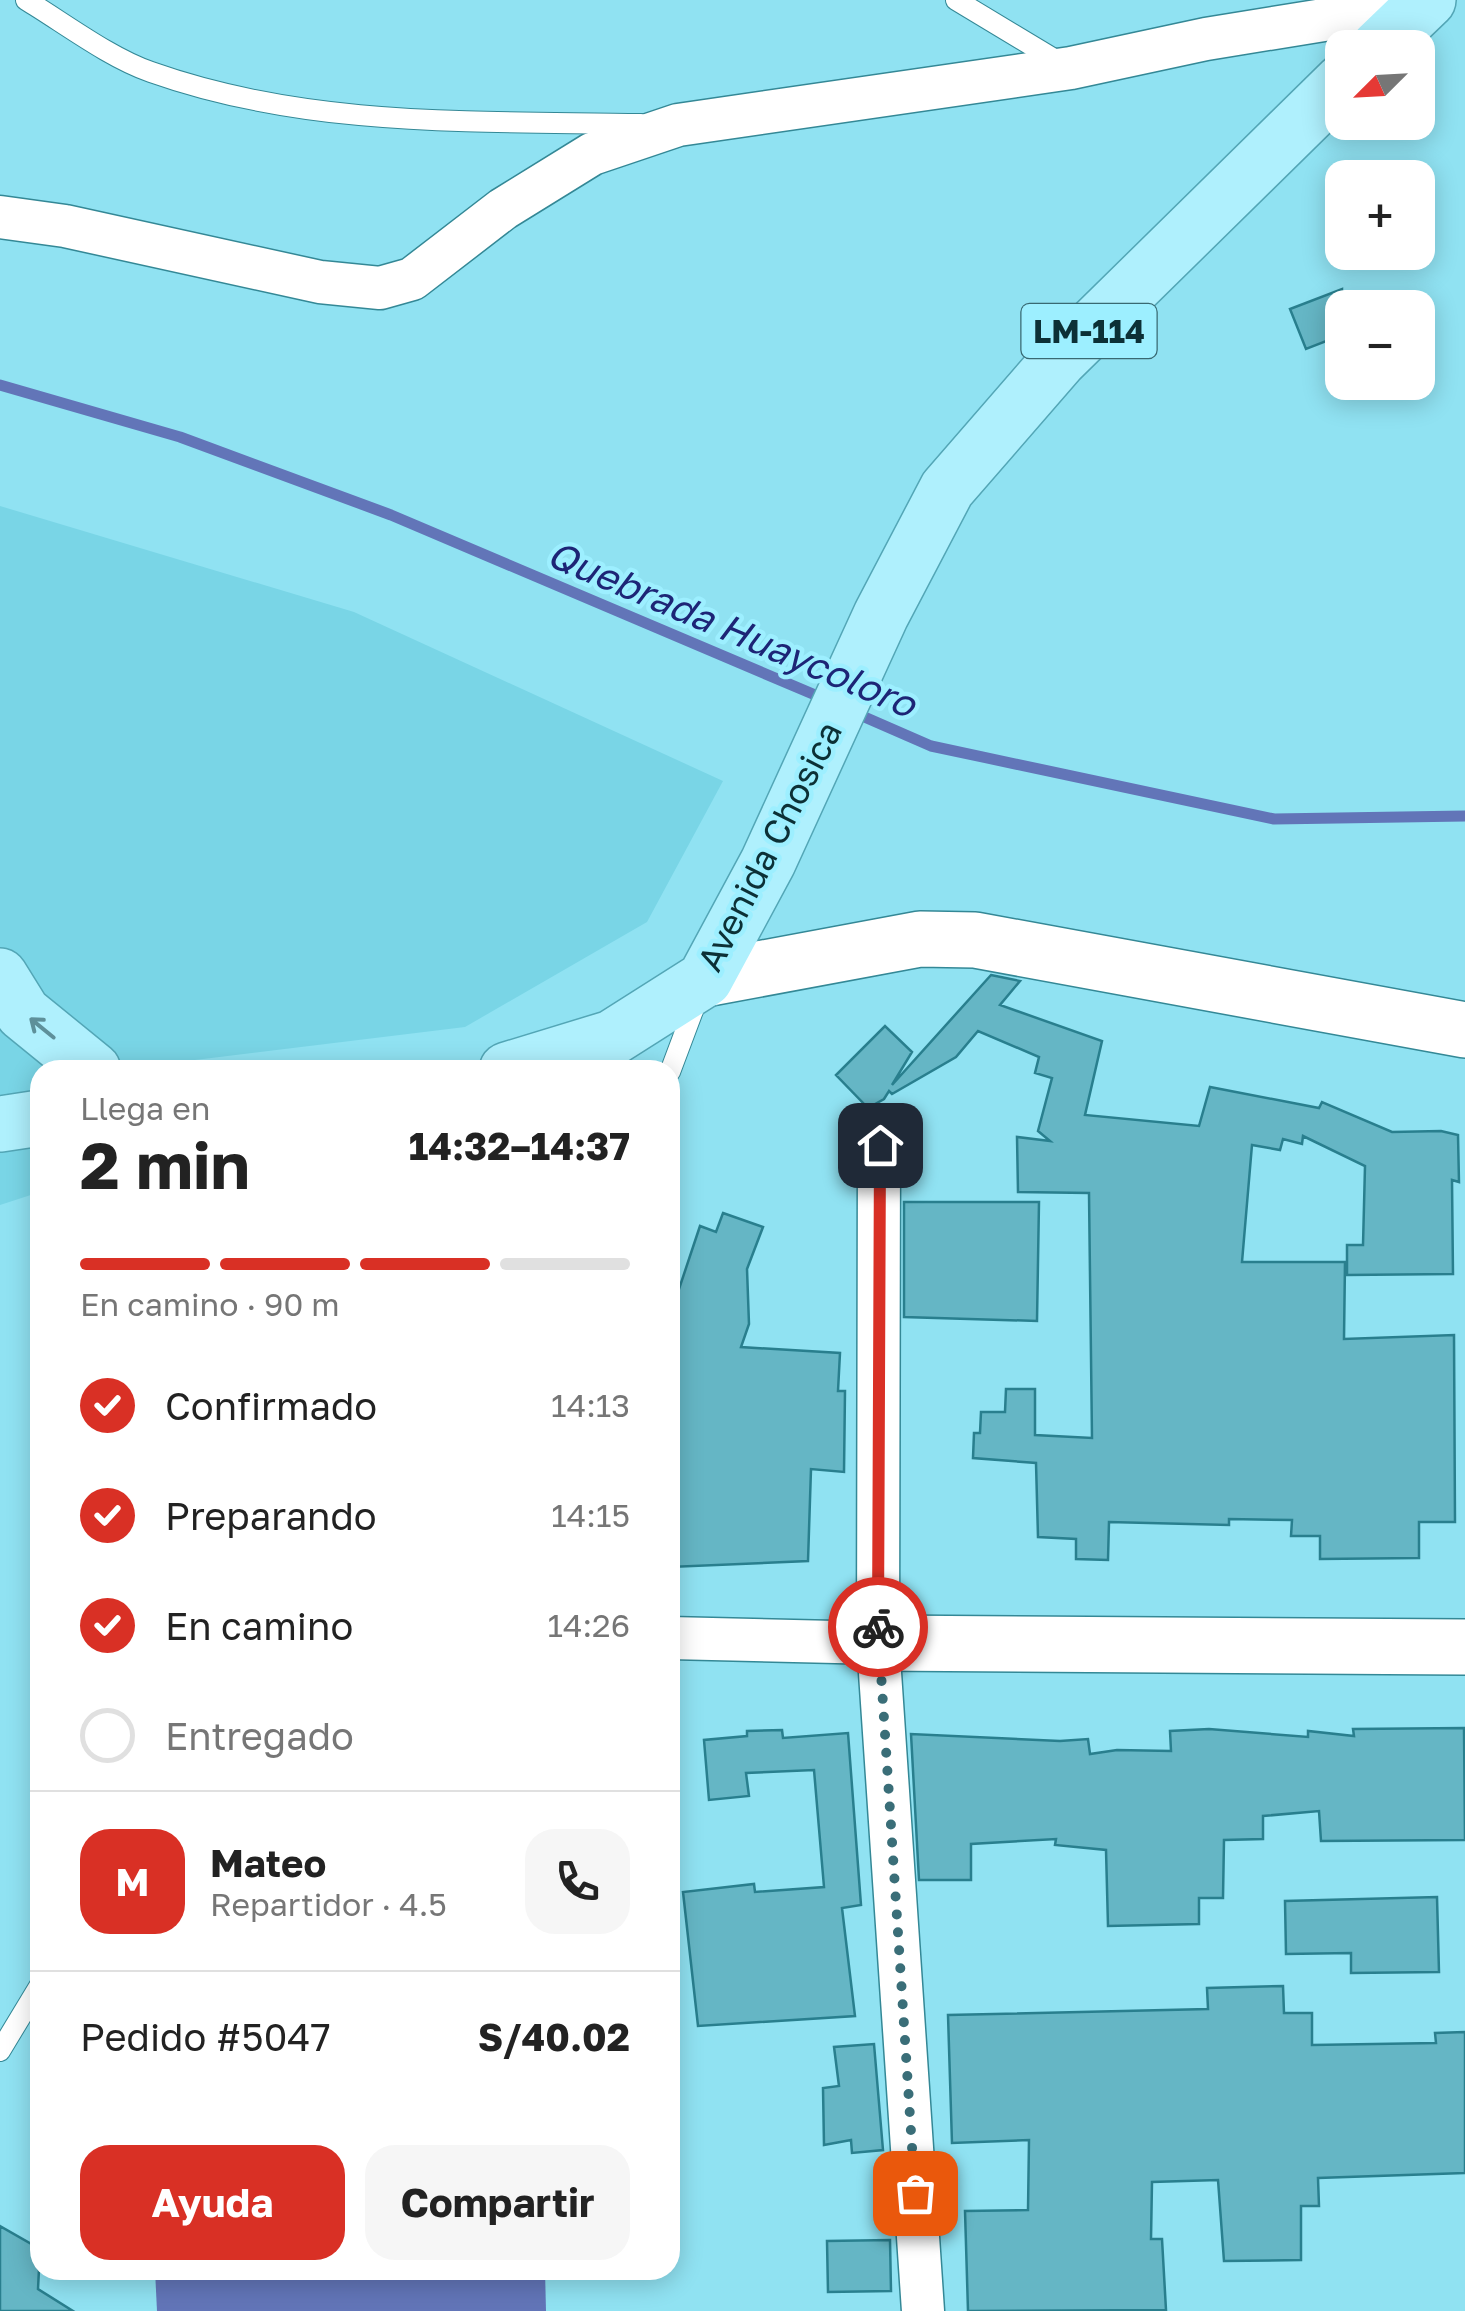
<!DOCTYPE html>
<html lang="es">
<meta charset="utf-8">
<style>
body{margin:0;font-family:"Golos Text",sans-serif;background:#f6f6f6;color:#222;height:100vh;display:flex;flex-direction:column;font-size:38px;white-space:nowrap}
*{box-sizing:border-box;margin:0}
p{font-size:32px;color:#767676}
.icon{flex:none;width:55px;height:55px;fill:none;stroke:currentColor;stroke-width:2;stroke-linecap:round;stroke-linejoin:round}
.map{position:relative;flex:1;overflow:hidden}
.drawer{position:absolute;left:30px;top:1060px;width:650px;height:1220px;display:flex;flex-direction:column;background:#fff;border-radius:30px;box-shadow:0 5px 25px #0003}
.drawer>*{flex:none}
.needle{width:65px;rotate:246deg}
.fabs{position:absolute;left:1325px;top:30px;display:grid;gap:20px}
.fabs a{display:grid;place-items:center;width:110px;height:110px;border-radius:20px;background:#fff;box-shadow:0 5px 25px #0003;font-size:50px}
.pin{position:absolute;display:grid;place-items:center;width:85px;height:85px;color:#fff;margin:-42px;border-radius:20px;box-shadow:0 5px 15px #0006}
.courier{position:absolute;display:grid;place-items:center;width:100px;height:100px;margin:-50px;border:8px solid #d93025;border-radius:50%;background:#fff;color:#222;box-shadow:0 2px 12px #0007}
.headline em{font-style:normal;font-weight:700}
.headline div{display:flex;flex-direction:column-reverse}
.headline{display:flex;align-items:center;justify-content:space-between;height:170px;padding:0 50px}
h1{font-size:65px;font-weight:700;line-height:75px}
.bar{display:grid;grid-template-columns:repeat(4,1fr);gap:15px 10px;align-content:center;height:120px;padding:0 50px}
.bar i{height:12px;border-radius:8px;background:#e0e0e0}
.bar .current{background:#d93025}
.bar p{grid-column:span 4}
.line{display:flex;align-items:center;gap:25px;padding:0 50px;border-top:2px solid #e0e0e0}
.line div{flex:1}
.round{display:grid;place-items:center;flex:none;width:105px;height:105px;border-radius:30px;background:#f6f6f6}
ol{padding:0 50px;list-style:none}
li{display:flex;align-items:center;gap:30px;height:110px}
li p{margin-inline-start:auto}
li .icon{padding:10px;border-radius:50%;background:#d93025;color:#fff;stroke-width:4}
li:last-child{color:#767676}
li i{width:55px;height:55px;border:5px solid #e0e0e0;border-radius:50%}
.primary-button{display:flex;gap:20px;margin-top:auto;padding:20px 50px}
.primary-button a{flex:1;height:115px;border-radius:30px;background:#d93025;color:#fff;font-size:40px;font-weight:700;line-height:115px;text-align:center}
.primary-button a+a{background:#f6f6f6;color:#222}
.map>svg:first-child{display:block}
.built{fill:#79d5e6}
.water{fill:#6275b8}
.lines{fill:none;stroke-linecap:round;stroke-linejoin:round}
.stream{stroke:#6275b8;stroke-width:11}
.building{fill:#65b6c5;stroke:#297f8e;stroke-width:2.5}
.lane-casing{stroke:#348896;stroke-width:22}
.street-casing{stroke:#348896;stroke-width:45}
.secondary-casing{stroke:#348896;stroke-width:58}
.primary-casing{stroke:#53a6b6;stroke-width:58}
.lane{stroke:#fff;stroke-width:20}
.street{stroke:#fff;stroke-width:42}
.secondary{stroke:#fff;stroke-width:55}
.primary{stroke:#aff0fd;stroke-width:55}
.oneway{stroke:#5e909a}
.done{stroke:#3a6e78;stroke-width:10;stroke-dasharray:0 18}
.route{stroke:#d93025;stroke-width:12}
.labels{text-anchor:middle;dominant-baseline:central;stroke-width:9;stroke-linejoin:round;paint-order:stroke}
.shield{fill:#9defff;stroke:#386972;stroke-width:2.5}
.shield-label{font-size:32px;font-weight:bold;fill:#0c3036}
.street-label{font-size:35px;fill:#0c3036;stroke:#9defff}
.water-label{font-size:38px;font-style:italic;fill:#1d2576;stroke:#9defff}
</style>
<div class="map">
<svg width="1465" height="2311" viewBox="0 0 1465 2311">
<rect width="100%" height="100%" fill="#90e2f2"/>
<path class="built" d="M0,506L354,612L723,781L647,922L465,1027L138,1067V1070H40V1192L0,1205Z"/>
<path class="water" d="M155,2270H545L546,2311H157Z"/>
<g class="lines">
<path class="stream" d="M0,385L180,437L391,515L827,700
M853,712L931,746L1274,819L1465,816"/>
</g>
<path class="building" d="M1342,289V335L1306,349L1290,309Z
M991,975L1020,981L1000,1005L1102,1041L1085,1115L1199,1126L1210,1087L1319,1108L1322,1102L1392,1132L1441,1131L1458,1135L1459,1182L1452,1180L1453,1274L1347,1275V1245H1363L1365,1166L1303,1136L1302,1144L1283,1139L1280,1150L1252,1145L1242,1262H1345L1344,1339L1454,1335L1455,1522H1419V1558L1320,1559V1536H1291L1292,1520L1229,1519V1525L1109,1522L1108,1560L1076,1559V1539L1038,1537L1036,1463L973,1458L974,1433H980L981,1412H1005L1006,1389H1035V1435L1092,1438L1089,1193L1018,1192L1017,1137L1050,1141L1038,1131L1052,1078L1035,1073L1039,1057L978,1031L956,1057L892,1094L889,1091L884,1099L868,1108L836,1075L885,1026L912,1052L892,1085Z
M904,1202H1039L1037,1321L904,1317Z
M723,1213L763,1227L747,1269L749,1324L741,1347L840,1353L838,1391H845L844,1472L811,1469L808,1561L670,1567V1316L700,1226L716,1232Z
M1464,1728L1465,1840L1321,1841L1319,1811L1263,1816V1839L1224,1840L1223,1898H1199V1924L1108,1926L1106,1850L1055,1845L1056,1839L971,1844V1880H919L911,1734L1060,1741L1088,1739L1090,1754L1117,1750L1171,1751L1170,1731L1209,1729L1308,1737V1731L1354,1736L1353,1729Z
M782,1730L783,1738L848,1733L861,1905L842,1908L855,2016L698,2026L683,1892L754,1884L755,1892L824,1887L814,1770L746,1773L749,1796L709,1800L704,1740L747,1736V1731Z
M1437,1897L1439,1972L1351,1973V1953L1286,1954L1285,1901Z
M1283,1986L1284,2013H1312V2045L1436,2043L1435,2033L1465,2032V2173L1318,2178L1319,2206H1301V2260L1224,2261L1218,2180L1152,2182L1151,2239H1162L1166,2310L968,2311L965,2211L1028,2210L1029,2140L952,2143L948,2015L1208,2009L1207,1988Z
M874,2044L883,2150L852,2153L851,2140L824,2145L823,2088L839,2086L834,2047Z
M0,2226L40,2249L38,2289L73,2311H0Z
M890,2240L891,2291L828,2292L827,2241Z"/>
<g class="lines">
<defs>
<path id="lane" d="M26,0C64,23 110,58 151,72C309,128 476,121 641,124
M956,0L1064,65
M670,1072L697,1000
M0,2051L40,1985"/>
<path id="street" d="M0,217L65,226L320,282L380,288L412,279L503,209L592,154L678,125L1071,68L1206,39L1422,4
M879,1145L878,1643L923,2311
M670,1638L878,1643"/>
<path id="secondary" d="M705,979L920,939L975,940L1465,1030
M878,1643L1465,1647"/>
<path id="primary" d="M1378,48L1428,0
M0,976L23,1013L93,1070
M507,1070L612,1038L705,979L768,862L881,615L947,489L1059,360L1342,82
M0,1124L40,1118"/>
</defs>
<use href="#lane" class="lane-casing"/>
<use href="#street" class="street-casing"/>
<use href="#secondary" class="secondary-casing"/>
<use href="#primary" class="primary-casing"/>
<use href="#lane" class="lane"/>
<use href="#street" class="street"/>
<use href="#secondary" class="secondary"/>
<use href="#primary" class="primary"/>
</g>
<defs><path id="oneway-shaft" d="M-6 0H5M1.5-3L5.5 0L1.5 3" fill="none" stroke-width="1.6" stroke-linecap="round" stroke-linejoin="round" transform="scale(2.5)"/></defs>
<use class="oneway" href="#oneway-shaft" transform="translate(42 1028) rotate(-141)"/>
<g class="lines">
<path class="done" d="M878,1627L915,2193"/>
<path class="route" d="M878,1627L880,1145"/>
</g>
<g class="labels">
<rect class="shield" x="1021.5" y="304" width="135" height="54" rx="8"/>
<g class="shield-label">
<text x="1089" y="331">LM-114</text>
</g>
<g class="street-label">
<text transform="translate(769 846) rotate(-63)">Avenida Chosica</text>
</g>
<g class="water-label">
<text transform="translate(732 628) rotate(23)">Quebrada Huaycoloro</text>
</g>
</g>
</svg>
<div class="fabs">
<a><svg class="needle" viewBox="-14 -14 28 28"><path d="M0-13l5 13h-10z" fill="#e53935"/><path d="M0 13l5-13h-10z" fill="#767676"/></svg></a>
<a>+</a>
<a>−</a>
</div>
<div class="pin" style="left:915px;top:2193px;background:#ea580c"><svg class="icon" aria-label="bag" viewBox="0 0 24 24"><path d="M5 8h14l-1 12H6zM9 8a3 3 0 0 1 6 0"/></svg></div>
<div class="pin" style="left:880px;top:1145px;background:#1f2937"><svg class="icon" aria-label="home" viewBox="0 0 24 24"><path d="M3 11l9-7 9 7M6 9v11h12V9"/></svg></div>
<div class="courier" style="left:878px;top:1627px"><svg class="icon" aria-label="bike" viewBox="0 0 24 24"><circle cx="6" cy="16" r="4"/><circle cx="18" cy="16" r="4"/><path d="M6 16l4-8h5l3 8M10 8l3 8H6M13 5h3"/></svg></div>
<section class="drawer">
<div class="headline"><div><h1>2 min</h1><p>Llega en</p></div><em>14:32–14:37</em></div>
<div class="bar"><i class="current"></i><i class="current"></i><i class="current"></i><i></i><p>En camino · 90 m</p></div>
<ol>
<li><svg class="icon" aria-label="check" viewBox="0 0 24 24"><path d="M5 12l5 5 9-10"/></svg>Confirmado<p>14:13</p></li>
<li><svg class="icon" aria-label="check" viewBox="0 0 24 24"><path d="M5 12l5 5 9-10"/></svg>Preparando<p>14:15</p></li>
<li><svg class="icon" aria-label="check" viewBox="0 0 24 24"><path d="M5 12l5 5 9-10"/></svg>En camino<p>14:26</p></li>
<li><i></i>Entregado</li>
</ol>
<div class="line" style="height:180px"><b class="round" style="background:#d93025;color:#fff">M</b><div><b>Mateo</b><p>Repartidor · 4.5</p></div><a class="round"><svg class="icon" aria-label="phone" viewBox="0 0 24 24"><path d="M5 4h4l2 5-3 2q2 4 5 5l2-3 5 2v4C11 20 4 13 5 4z"/></svg></a></div>
<div class="line" style="height:130px"><div>Pedido #5047</div><b>S/40.02</b></div>
<div class="primary-button"><a>Ayuda</a><a>Compartir</a></div>
</section>
</div>
